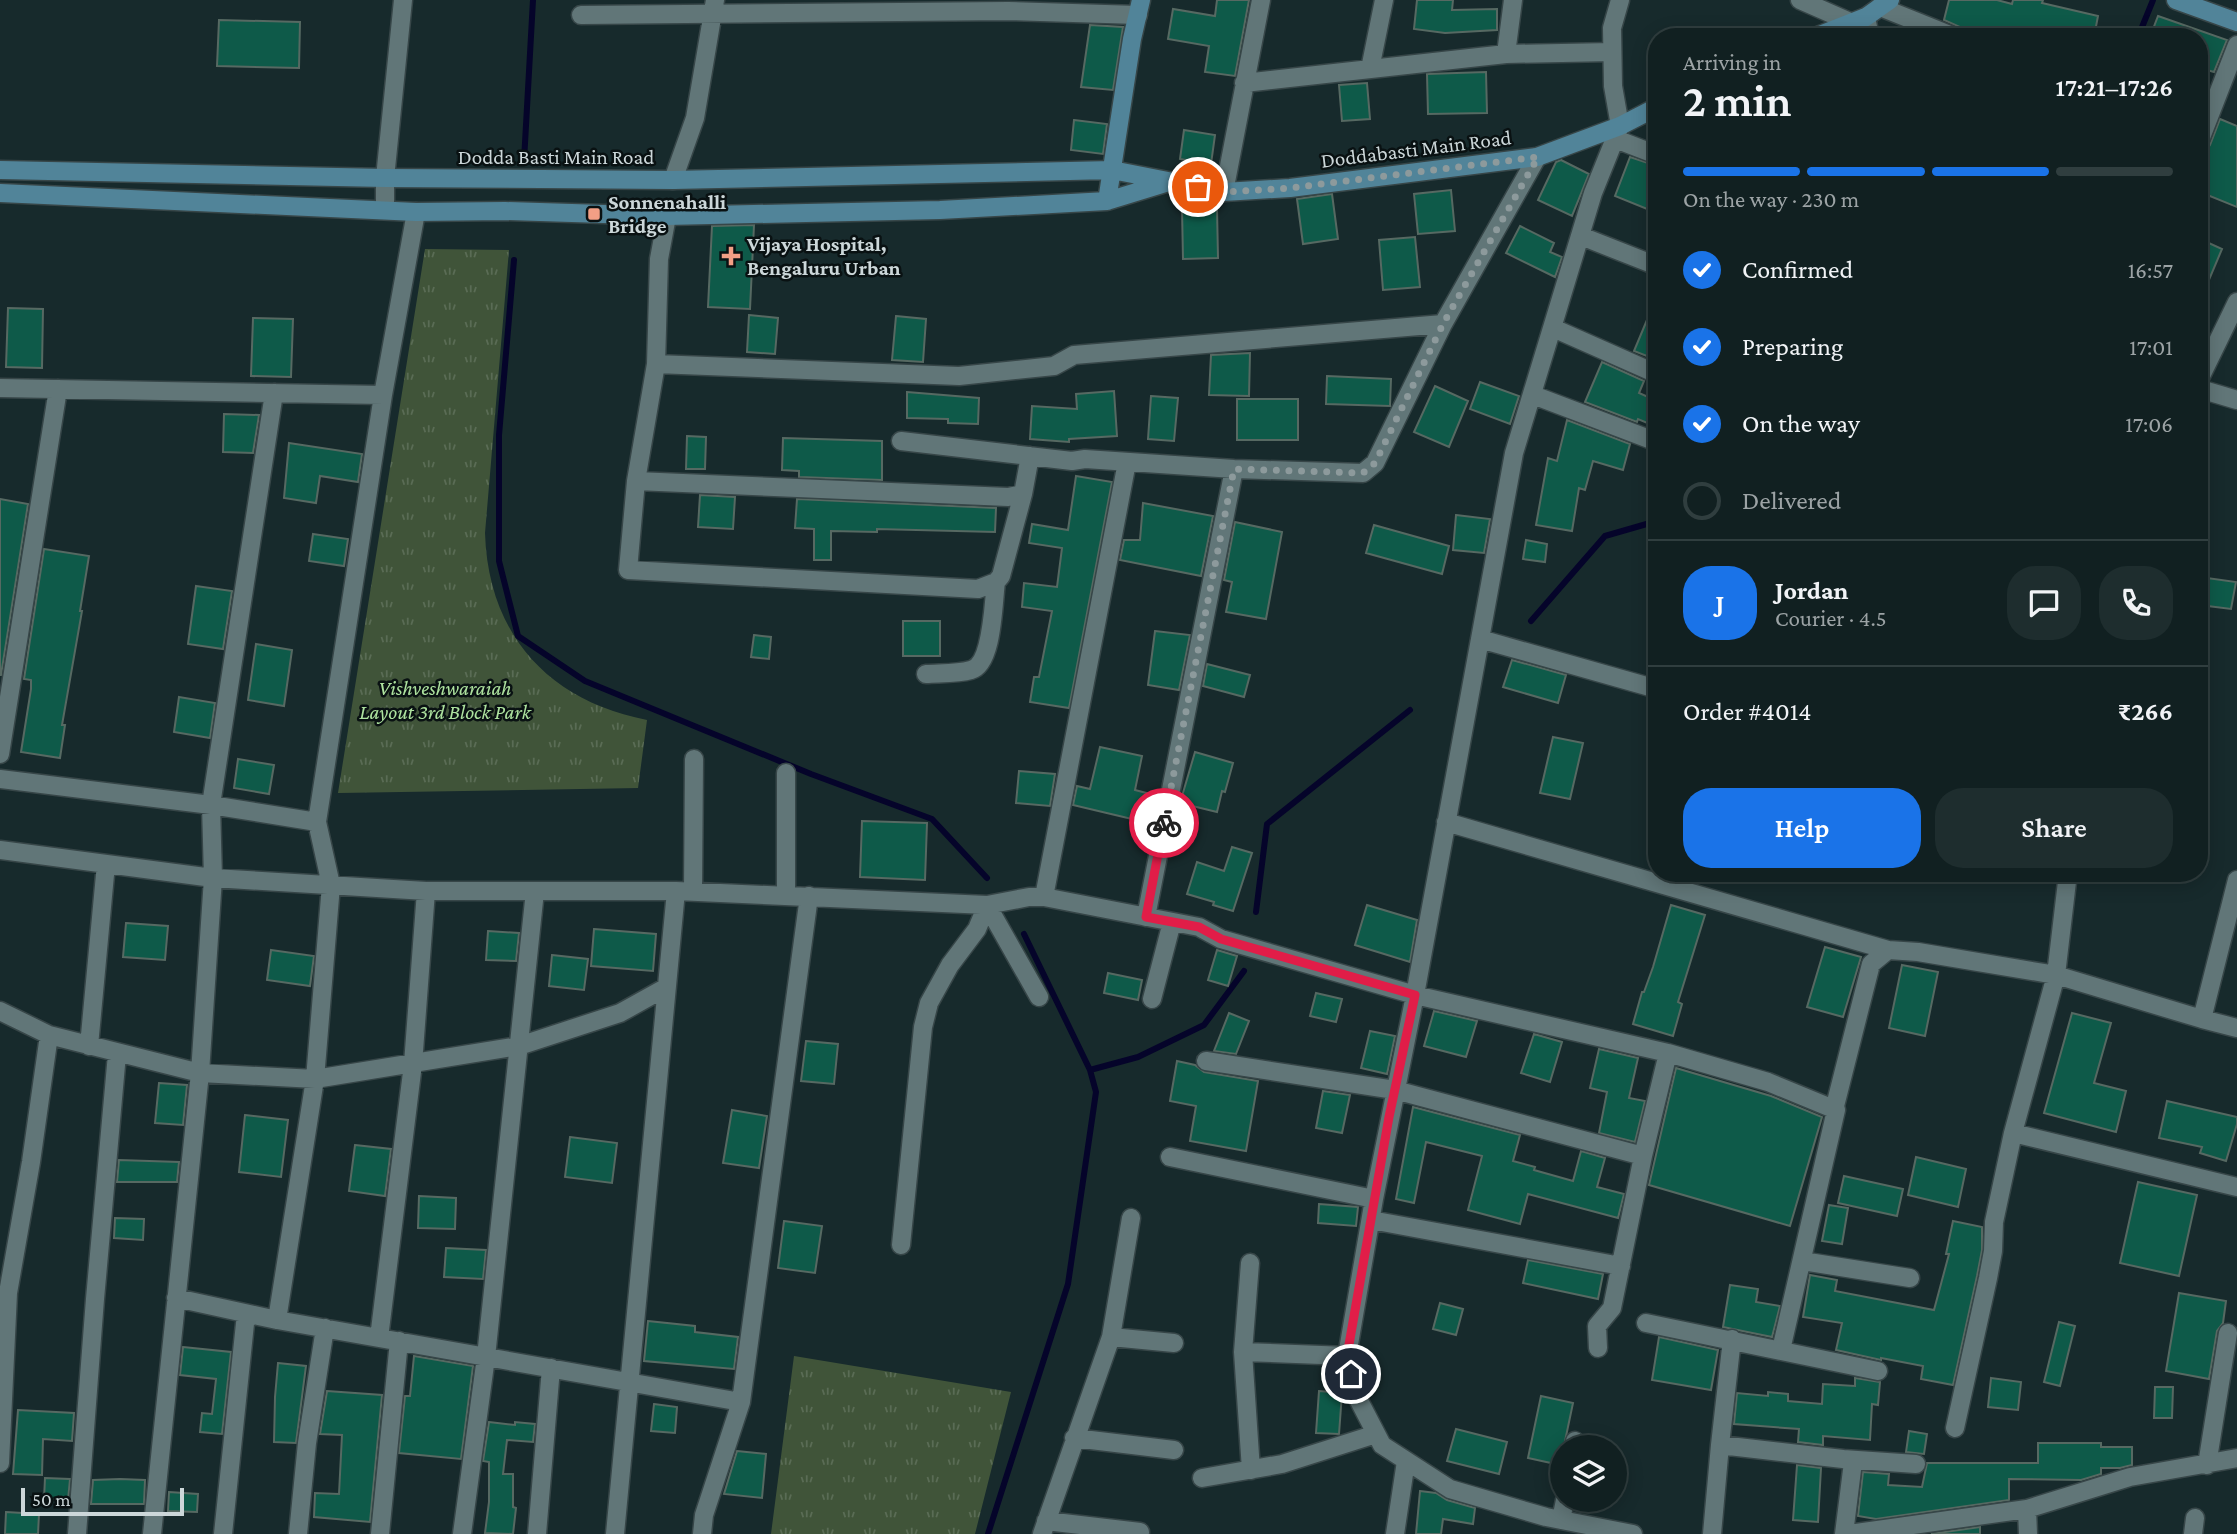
<!DOCTYPE html>
<meta charset="utf-8">
<style>
body{margin:0;font-family:"Crimson Pro",serif;background:#1e2d2e;color:#f1f3f6;height:100vh;display:flex;flex-direction:column;font-size:26px;white-space:nowrap}
*{box-sizing:border-box;margin:0}
p{font-size:23px;color:#9ca3a5}
.icon{flex:none;width:38px;height:38px;fill:none;stroke:currentColor;stroke-width:2;stroke-linecap:round;stroke-linejoin:round}
.map{position:relative;flex:1;overflow:hidden}
.drawer{position:absolute;left:1648px;top:28px;width:560px;height:854px;display:flex;flex-direction:column;background:#112021;border-radius:28px;box-shadow:0 4px 18px #0003,0 0 0 2px #303e3f}
.drawer>*{flex:none}
.buttons{position:absolute;left:1550px;top:1435px;display:grid;gap:14px}
.buttons a{display:grid;place-items:center;width:77px;height:77px;border-radius:50%;background:#112021;box-shadow:0 4px 18px #0003,0 0 0 2px #303e3f;font-size:35px}
.scale{position:absolute;left:21px;bottom:18px;width:163px;box-sizing:border-box;padding-left:7px;border:4px solid #ccd7d9;border-top:0;font-size:19px;line-height:24px;white-space:nowrap;color:#ccd7d9;-webkit-text-stroke:5px #091112;paint-order:stroke}
.pin{position:absolute;display:grid;place-items:center;width:60px;height:60px;color:#fff;margin:-30px;border:4px solid #fff;border-radius:50%;box-shadow:0 2px 7px #0007}
.courier{position:absolute;display:grid;place-items:center;width:70px;height:70px;margin:-35px;border:5px solid #e11d48;border-radius:50%;background:#fff;color:#222;box-shadow:0 2px 9px #0007}
.overview em{font-style:normal;font-weight:600}
.overview div{display:flex;flex-direction:column-reverse}
.overview{display:flex;align-items:center;justify-content:space-between;height:119px;padding:0 35px}
h1{font-size:46px;font-weight:600;line-height:52px}
.bar{display:grid;grid-template-columns:repeat(4,1fr);gap:10px 7px;align-content:center;height:84px;padding:0 35px}
.bar i{height:9px;border-radius:5px;background:#303e3f}
.bar .on{background:#1a73e8}
.bar p{grid-column:span 4}
.line{display:flex;align-items:center;gap:18px;padding:0 35px;border-top:2px solid #303e3f}
.line div{flex:1}
.round{display:grid;place-items:center;flex:none;width:74px;height:74px;border-radius:28px;background:#1e2d2e}
ol{padding:0 35px;list-style:none}
li{display:flex;align-items:center;gap:21px;height:77px}
li p{margin-inline-start:auto}
li .icon{padding:7px;border-radius:50%;background:#1a73e8;color:#fff;stroke-width:4}
li:last-child{color:#9ca3a5}
li i{width:38px;height:38px;border:4px solid #303e3f;border-radius:50%}
.button{display:flex;gap:14px;margin-top:auto;padding:14px 35px}
.button a{flex:1;height:80px;border-radius:28px;background:#1a73e8;color:#fff;font-size:28px;font-weight:600;line-height:80px;text-align:center}
.button a+a{background:#1e2d2e;color:#f1f3f6}
.map>svg:first-child{display:block}
.grass{fill:url(#grass-tufts)}
.lines{fill:none;stroke-linecap:round;stroke-linejoin:round}
.stream{stroke:#05042a;stroke-width:6}
.building{fill:#0e5a49;stroke:#566962;stroke-width:2}
.street-casing{stroke:#374648;stroke-width:21}
.secondary-casing{stroke:#374648;stroke-width:21}
.street{stroke:#617678;stroke-width:18}
.secondary{stroke:#518499;stroke-width:18}
.done{stroke:#8d9a9c;stroke-width:7;stroke-dasharray:0 12.6}
.route{stroke:#e11d48;stroke-width:9}
.poi-dot{fill:#f39f85;stroke:#091112;stroke-width:2.5}
.labels{text-anchor:middle;dominant-baseline:central;stroke-width:5;stroke-linejoin:round;paint-order:stroke}
.street-label{font-size:21px;fill:#ccd7d9;stroke:#091112}
.poi-label{font-size:21px;font-weight:bold;fill:#ccd7d9;stroke:#091112;text-anchor:start}
.park-label{font-size:21px;font-style:italic;fill:#aee39f;stroke:#091112}
</style>
<div class="map">
<svg width="2237" height="1534" viewBox="0 0 2237 1534">
<defs>
<pattern id="grass-tufts" width="24" height="20" patternUnits="userSpaceOnUse" patternTransform="scale(1.75)"><rect width="24" height="20" fill="#405439"/><path d="M3 7l-1-3M5 7V3M7 7l1-3M15 17l-1-3M17 17v-4M19 17l1-3" fill="none" stroke="#5a6c55"/></pattern>
</defs>
<rect width="100%" height="100%" fill="#172a2c"/>
<path class="grass" d="M425,249L509,250L485,533C488,634 548,701 647,720L638,788L338,793Z
M794,1356L1011,1392L975,1534H771Z"/>
<g class="lines">
<path class="stream" d="M2138,37L2153,0
M524,161L533,0
M514,260L499,435V561L518,636L585,681L811,774L932,819L987,878
M1531,621L1605,536L1657,521
M1256,912L1267,824L1410,710
M1090,1070L1138,1057L1204,1025L1244,971
M988,1534L1068,1284L1096,1092L1090,1070L1024,934"/>
</g>
<path class="building" d="M1217,0H1249L1235,76L1205,72L1209,46L1168,39L1173,9L1215,16Z
M1417,0H1453L1452,10L1497,9V30L1445,33L1414,29Z
M1949,0H1997L2012,4L2013,0H2043L2042,3L2098,16L2094,37H2049L2033,33L2032,37H1966L1960,27L1944,20Z
M2158,16L2227,40L2214,72L2200,68V37H2150Z
M219,20L300,22L299,68L217,66Z
M1090,25L1123,27L1113,90L1081,87Z
M1486,72L1487,113L1428,114L1427,74Z
M1367,83L1370,119L1342,121L1339,85Z
M2220,119L2237,126V207L2200,192V151L2207,149L2210,145Z
M1074,120L1107,124L1103,154L1071,150Z
M1184,130L1215,135L1211,164L1180,159Z
M1630,157L1657,166V213L1615,196Z
M1561,160L1589,174L1572,216L1538,200L1556,162Z
M1451,190L1455,231L1418,234L1414,194Z
M1332,194L1338,239L1303,244L1297,199Z
M1217,208L1218,258L1183,259L1182,209Z
M754,225L750,309L708,307L712,226Z
M1520,226L1554,243L1550,252L1562,257L1555,277L1506,253Z
M1415,237L1420,287L1383,290L1379,240Z
M2200,239L2222,249L2200,301Z
M1657,296V360L1634,351Z
M8,308L43,309L42,368L6,367Z
M749,315L778,318L775,354L747,352Z
M896,316L926,319L923,362L892,360Z
M253,318L293,319L291,377L251,376Z
M1250,353L1249,396L1209,395L1211,355Z
M1602,362L1644,381L1639,393L1657,401V427L1638,419L1637,422L1585,402Z
M1327,376L1391,379L1390,406L1326,404Z
M1480,382L1519,396L1510,424L1470,409Z
M1435,386L1468,401L1449,447L1414,432Z
M1114,391L1117,436L1069,439V442L1030,439L1032,406L1077,409L1076,394Z
M907,392L979,398L978,424L948,423V419L907,418Z
M1151,396L1178,398L1174,441L1148,439Z
M1237,399H1298V440H1237Z
M224,414L259,415L253,453L223,452Z
M1567,420L1630,444L1623,470L1593,461L1585,490L1579,488L1572,531L1536,525L1548,458L1557,461Z
M687,436L706,437L705,469H686Z
M783,438L882,441V480L799,477V471L782,470Z
M289,443L362,454L358,482L320,476L316,503L284,498Z
M1076,476L1112,482L1069,708L1030,702L1034,677H1039L1052,611L1022,607L1024,583L1057,587L1062,548L1029,543L1032,524L1068,530Z
M700,495L735,497L733,529L698,527Z
M0,499L28,504L1,675H0Z
M797,499L996,508L995,532L877,529V532L831,531V560H814V529L795,528Z
M1143,503L1213,516L1201,576L1120,560L1124,540H1140Z
M1456,515L1490,519L1484,553L1453,550Z
M1235,522L1282,532L1266,619L1226,612L1232,582L1224,580Z
M1374,525L1449,546L1442,574L1366,553Z
M313,534L348,539L344,566L309,561Z
M1526,540L1547,544L1545,562L1523,559Z
M44,549L89,556L80,611H82L62,725H65L60,758L21,752L31,689V680L24,679Z
M2200,577L2236,582L2231,609L2200,605Z
M196,586L232,591L223,649L188,644Z
M903,621H940V656H903Z
M1155,631L1190,635L1179,690L1148,685Z
M754,635L771,637L769,659L751,657Z
M256,644L292,650L284,706L248,700Z
M1512,660L1566,675L1558,703L1503,687Z
M1207,664L1250,675L1244,697L1203,686Z
M179,697L215,703L210,738L174,732Z
M1553,737L1583,743L1570,799L1540,793Z
M1100,747L1142,756L1135,790L1158,796L1153,824L1073,805L1077,786L1090,789Z
M1195,752L1233,763L1225,792L1222,791L1217,812L1180,803Z
M238,759L274,765L269,794L234,788Z
M1019,771L1055,774L1050,806L1016,803Z
M862,821L927,823L925,880L860,877Z
M1232,847L1252,853L1233,911L1213,905L1214,902L1187,894L1197,862L1224,871Z
M1367,905L1417,920L1410,962L1355,945Z
M1671,905L1705,915L1678,1002L1682,1004L1673,1036L1633,1024L1642,992H1644L1653,967Z
M126,923L168,926L165,960L123,957Z
M594,929L656,934L653,971L591,966Z
M488,931L519,933L516,961L486,960Z
M1825,947L1861,957L1843,1017L1807,1007Z
M271,950L314,956L310,986L267,980Z
M1217,950L1237,956L1228,986L1208,980Z
M552,955L588,959L584,990L549,986Z
M1902,965L1938,972L1925,1036L1889,1028Z
M1108,973L1142,980L1138,1000L1104,993Z
M1316,993L1342,999L1336,1022L1310,1016Z
M1434,1011L1477,1021L1466,1057L1424,1046Z
M1229,1013L1249,1021L1236,1054L1214,1051Z
M2072,1013L2111,1023L2094,1083L2126,1091L2116,1132L2044,1113Z
M1370,1031L1395,1036L1387,1074L1361,1068Z
M1534,1034L1562,1042L1550,1082L1521,1073Z
M806,1041L838,1044L834,1084L801,1081Z
M1599,1049L1638,1058L1629,1098L1645,1101L1635,1142L1599,1133L1607,1092L1590,1088Z
M1177,1061L1195,1065L1204,1072L1258,1081L1246,1151L1190,1141L1196,1106L1170,1101Z
M1676,1068L1771,1096L1822,1117L1790,1226L1649,1185Z
M159,1083L187,1085L183,1125L155,1123Z
M1323,1091L1350,1095L1342,1133L1316,1128Z
M2167,1101L2237,1117V1124L2226,1161L2200,1153L2202,1147L2159,1138Z
M1413,1107L1520,1135L1513,1161L1535,1167L1534,1170L1573,1181L1581,1151L1605,1158L1597,1187L1624,1194L1618,1218L1528,1194L1520,1224L1468,1210L1482,1156L1426,1142L1414,1203L1396,1199Z
M732,1110L767,1116L759,1168L723,1163Z
M245,1115L288,1120L281,1177L239,1172Z
M570,1137L617,1143L612,1183L565,1177Z
M355,1145L391,1149L385,1196L349,1191Z
M1916,1157L1966,1169L1958,1207L1908,1195Z
M119,1160L179,1162L177,1182H117Z
M1844,1176L1903,1189L1897,1216L1838,1203Z
M2138,1182L2197,1195L2179,1276L2120,1263Z
M419,1196L456,1198L455,1229L418,1228Z
M1319,1204L1358,1207L1356,1226L1318,1223Z
M1829,1205L1848,1208L1842,1244L1822,1241Z
M115,1218L144,1219L143,1240L114,1238Z
M784,1221L822,1226L815,1273L778,1268Z
M1953,1221L1982,1227V1250L1977,1276L1953,1385L1921,1379L1923,1366L1881,1358V1360L1836,1350L1842,1323L1803,1317L1810,1275L1837,1280L1835,1291L1934,1310L1949,1254H1946Z
M446,1248L486,1250L483,1279L444,1277Z
M1528,1260L1603,1274L1598,1299L1523,1283Z
M1730,1285L1758,1289L1756,1302L1780,1306L1772,1337L1723,1327Z
M2179,1293L2226,1301L2223,1323L2217,1331L2209,1379L2166,1371Z
M1440,1303L1463,1309L1456,1335L1433,1329Z
M648,1321L695,1326V1332L738,1337L734,1369L644,1361Z
M2059,1322L2075,1326L2060,1386L2044,1382Z
M1659,1337L1718,1350L1711,1390L1652,1380Z
M183,1347L231,1352L222,1434L200,1432L202,1413L212,1414L216,1379L180,1375Z
M414,1356L473,1366L461,1459L399,1453L405,1396H410Z
M278,1363L306,1366L296,1443L274,1442L275,1397Z
M1855,1378L1880,1382L1878,1405L1872,1404L1870,1440L1823,1436V1445L1798,1442L1799,1429L1734,1424L1737,1393L1768,1396V1392L1788,1394V1401L1822,1404L1823,1384L1855,1386Z
M1991,1378L2021,1382L2018,1410L1988,1407Z
M2155,1387H2173L2172,1418H2154Z
M327,1391L382,1395L370,1522L314,1517L315,1493L339,1494L342,1435L320,1434Z
M1319,1391L1342,1393L1339,1434L1316,1433Z
M1541,1396L1573,1403L1560,1465L1528,1458Z
M654,1404L677,1407L675,1433L651,1431Z
M18,1410L74,1413L72,1441L43,1439L42,1475L13,1474Z
M489,1422L515,1425V1422L535,1424L533,1442L507,1440L503,1474H513V1507L516,1508L513,1534L485,1533L489,1502V1462L483,1461Z
M1456,1429L1507,1442L1499,1474L1447,1461Z
M1909,1431L1927,1434L1924,1454L1906,1452Z
M2038,1443H2101V1447H2132V1465L2120,1468H2101V1474L2081,1480L2009,1479V1500L1876,1519L1858,1516L1863,1472L1889,1474L1888,1485L1922,1487L1927,1463H2038Z
M737,1451L766,1454L762,1498L724,1494Z
M1797,1465L1821,1468L1818,1522L1793,1520Z
M45,1478L70,1479L68,1500L44,1499Z
M120,1479L145,1480L144,1504H91L93,1480Z
M1420,1491L1436,1493L1447,1500L1475,1508L1473,1524L1443,1519L1441,1534H1416Z
M169,1492L198,1494L197,1512L168,1511Z
M6,1512L39,1514L38,1534H5Z
M1980,1527V1534H1931Z"/>
<g class="lines">
<defs>
<path id="street" d="M1620,0L1612,28L1613,86L1620,126L1593,193L1514,453L1415,995L1374,1199L1347,1356L1355,1393L1382,1445L1450,1489L1546,1517L1633,1534
M1800,0L1850,22
M1880,7L1955,37
M581,15L1008,11L1138,15
M1866,17L1870,37
M1506,54L1513,0
M1370,69L1384,0
M1244,83L1506,54L1612,52
M1613,138L1657,155
M2200,140L2237,45
M673,180L695,118L715,0
M1224,192L1261,0
M385,210V178L403,0
M667,216L659,259L656,364L636,481L628,570L978,589L996,582L1001,576L1023,494
M1581,236L1657,266
M1553,328L1657,374
M656,364L959,376L1054,366L1074,355L1443,324L1537,157
M2200,378L2237,302
M0,388L383,395L317,822L211,805L0,779
M2200,389L2237,400
M383,395L416,212
M1533,395L1657,442
M901,441L1072,461L1085,459L1234,469L1363,473L1375,463L1443,324
M636,481L1008,497L1023,494L1030,456
M1480,639L1657,689
M926,674C940,673 957,674 971,670C993,664 993,603 996,582
M0,754L58,389
M786,773V895
M1446,822L1888,950
M0,850L213,878L426,891H676
M693,891L694,759
M1044,897L1127,462
M987,905L1039,997
M1146,917L1234,469
M1152,999L1172,922
M0,1011L49,1035L31,1162L8,1293L0,1463
M2202,1019L2237,880
M49,1035L200,1073L315,1079L519,1046L620,1013L665,988
M89,1046L106,864
M1206,1061L1395,1090L1643,1156
M2013,1133L2237,1187
M1170,1157L1374,1199
M1371,1220L1621,1266
M901,1245L923,1027L929,1003L950,965L977,929L987,905
M1802,1261L1910,1278
M1250,1263L1243,1352L1251,1470
M176,1298L277,1320L741,1402
M277,1320L315,1079L331,885L317,822
M1646,1323L1878,1371
M1111,1337L1174,1343
M379,1338L413,1064L426,891
M1598,1348L1597,1326L1612,1308L1643,1156L1668,1053
M1781,1350L1836,1110
M1243,1352L1347,1356
M1955,1428L1988,1278L1993,1251L1994,1222L2013,1133L2056,975L2068,873
M1074,1438L1174,1450
M1720,1445L1732,1339
M1574,1447L1575,1441
M1843,1459L1916,1464
M2207,1465L2228,1333
M1202,1478L1282,1464L1376,1434
M2027,1509L2028,1534
M1561,1520L1565,1500
M1046,1521L1140,1532
M77,1534L95,1299L117,1054
M152,1534L200,1073L213,878L211,805L274,393
M223,1534L246,1314
M298,1534L307,1443L325,1328
M380,1534L399,1341
M462,1534L486,1357L535,891
M537,1534L551,1368
M615,1534L676,891L987,905L1029,897H1044L1199,927L1221,939L1415,995L1668,1053L1768,1082L1836,1110L1835,1106L1871,964L1888,950L1918,952L2056,975L2202,1019L2237,1028
M702,1534L704,1515L741,1402L809,896
M1042,1534L1111,1337L1131,1218
M1395,1534L1406,1461
M1712,1534L1720,1445L1843,1459L1853,1462L1844,1534
M1849,1534L2027,1509L2130,1477L2237,1458
M2193,1534L2195,1518"/>
<path id="secondary" d="M2176,0L2237,22
M1815,37L1866,17L1890,0
M0,170L385,178L673,180L1112,170L1224,192L1290,188L1537,157L1620,126L1657,107
M0,193L416,212L505,211L667,216L940,210L1107,201L1132,39L1141,0
M1107,201L1169,182"/>
</defs>
<use href="#street" class="street-casing"/>
<use href="#secondary" class="secondary-casing"/>
<use href="#street" class="street"/>
<use href="#secondary" class="secondary"/>
</g>
<g class="lines">
<path class="done" d="M1164,823L1234,469L1363,473L1375,463L1443,324L1538,157L1290,188L1224,192L1198,187"/>
<path class="route" d="M1164,823L1146,917L1199,927L1221,939L1415,995L1389,1117L1347,1356L1351,1374"/>
</g>
<g class="poi-dot">
<rect x="587" y="207" width="14" height="14" rx="3.5"/>
<path d="M727.5 245.5h7v7h7v7h-7v7h-7v-7h-7v-7h7z"/>
</g>
<g class="labels">
<g class="street-label">
<text transform="translate(1416 149) rotate(-7)">Doddabasti Main Road</text>
<text x="556" y="157">Dodda Basti Main Road</text>
</g>
<g class="poi-label">
<text x="608" y="202">Sonnenahalli<tspan x="608" dy="24">Bridge</tspan></text>
<text x="747" y="244">Vijaya Hospital,<tspan x="747" dy="24">Bengaluru Urban</tspan></text>
</g>
<g class="park-label">
<text x="445" y="688">Vishveshwaraiah<tspan x="445" dy="24">Layout 3rd Block Park</tspan></text>
</g>
</g>
</svg>
<div class="buttons">
<a><svg class="icon" aria-label="layers" viewBox="0 0 24 24"><path d="M12 4l9 5-9 5-9-5zM3 14l9 5 9-5"/></svg></a>
</div>
<div class="scale">50 m</div>
<div class="pin" style="left:1198px;top:187px;background:#ea580c"><svg class="icon" aria-label="bag" viewBox="0 0 24 24"><path d="M5 8h14l-1 12H6zM9 8a3 3 0 0 1 6 0"/></svg></div>
<div class="pin" style="left:1351px;top:1374px;background:#1f2937"><svg class="icon" aria-label="home" viewBox="0 0 24 24"><path d="M3 11l9-7 9 7M6 9v11h12V9"/></svg></div>
<div class="courier" style="left:1164px;top:823px"><svg class="icon" aria-label="bike" viewBox="0 0 24 24"><circle cx="6" cy="16" r="4"/><circle cx="18" cy="16" r="4"/><path d="M6 16l4-8h5l3 8M10 8l3 8H6M13 5h3"/></svg></div>
<section class="drawer">
<div class="overview"><div><h1>2 min</h1><p>Arriving in</p></div><em>17:21–17:26</em></div>
<div class="bar"><i class="on"></i><i class="on"></i><i class="on"></i><i></i><p>On the way · 230 m</p></div>
<ol>
<li><svg class="icon" aria-label="check" viewBox="0 0 24 24"><path d="M5 12l5 5 9-10"/></svg>Confirmed<p>16:57</p></li>
<li><svg class="icon" aria-label="check" viewBox="0 0 24 24"><path d="M5 12l5 5 9-10"/></svg>Preparing<p>17:01</p></li>
<li><svg class="icon" aria-label="check" viewBox="0 0 24 24"><path d="M5 12l5 5 9-10"/></svg>On the way<p>17:06</p></li>
<li><i></i>Delivered</li>
</ol>
<div class="line" style="height:126px"><b class="round" style="background:#1a73e8;color:#fff">J</b><div><b>Jordan</b><p>Courier · 4.5</p></div><a class="round"><svg class="icon" aria-label="chat" viewBox="0 0 24 24"><path d="M4 5h16v11H9l-5 4z"/></svg></a><a class="round"><svg class="icon" aria-label="phone" viewBox="0 0 24 24"><path d="M5 4h4l2 5-3 2q2 4 5 5l2-3 5 2v4C11 20 4 13 5 4z"/></svg></a></div>
<div class="line" style="height:91px"><div>Order #4014</div><b>₹266</b></div>
<div class="button"><a>Help</a><a>Share</a></div>
</section>
</div>
